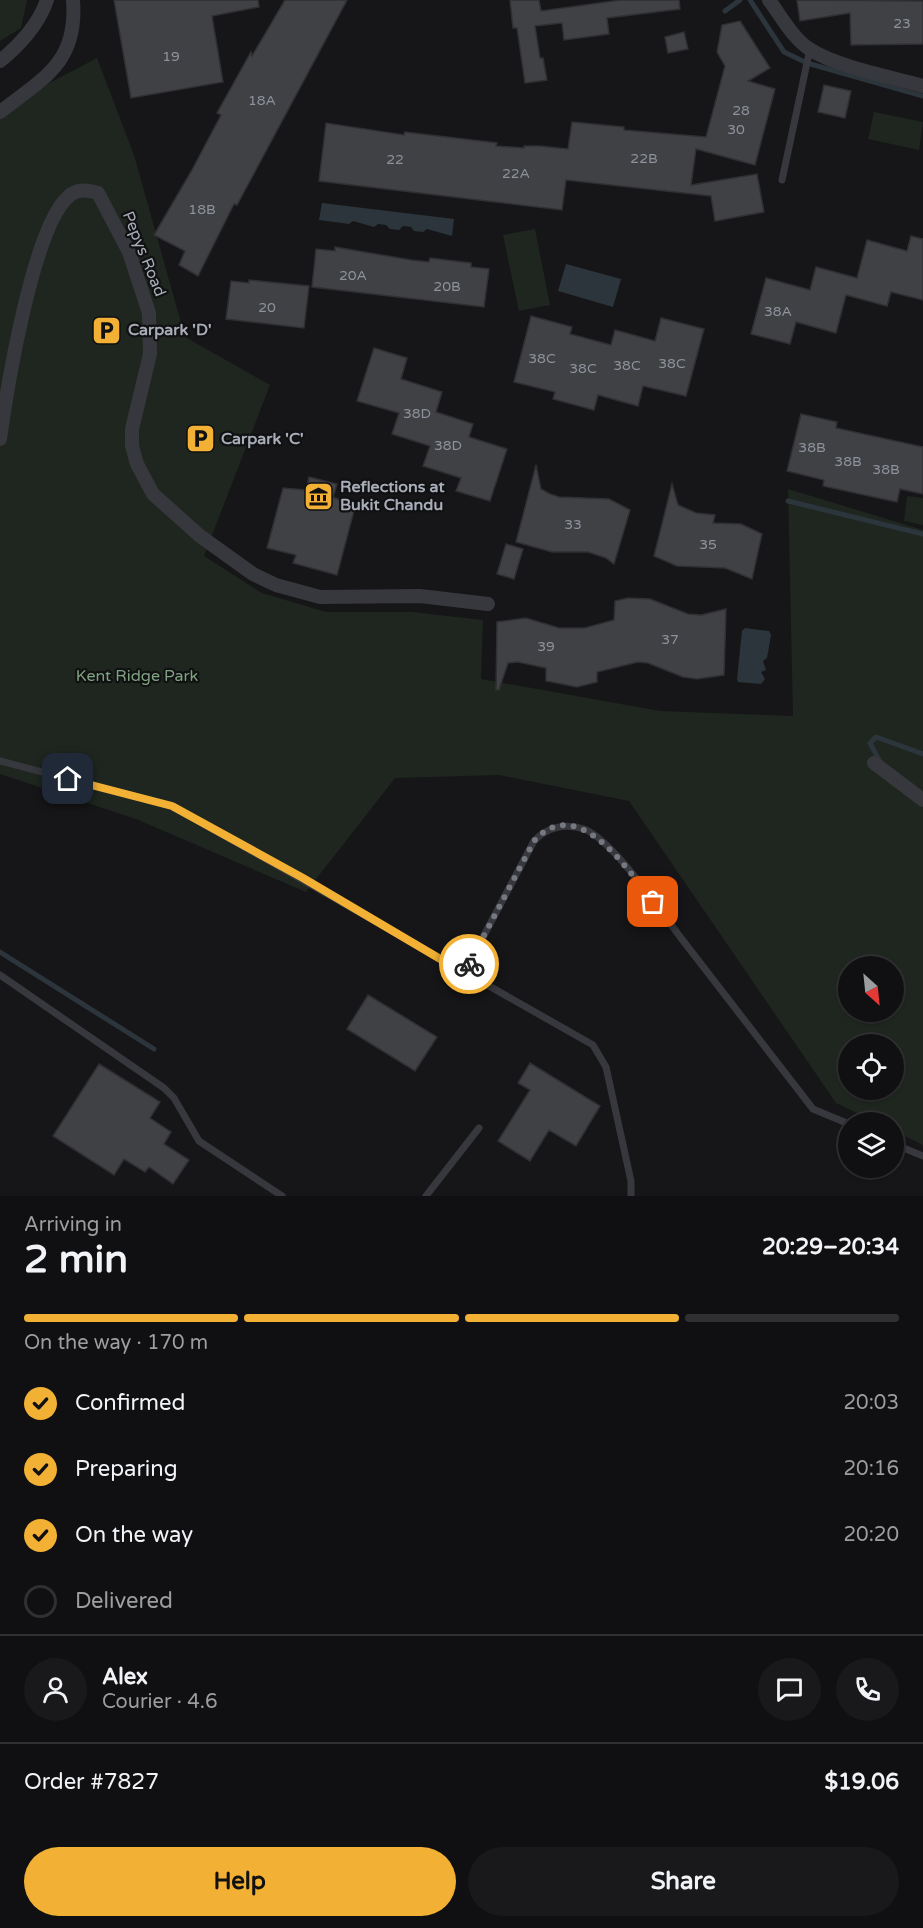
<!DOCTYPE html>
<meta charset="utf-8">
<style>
body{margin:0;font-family:"Varela Round",sans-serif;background:#19191b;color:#f1f3f6;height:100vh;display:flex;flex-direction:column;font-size:22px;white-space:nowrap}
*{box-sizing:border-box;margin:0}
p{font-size:20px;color:#9c9d9f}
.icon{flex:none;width:33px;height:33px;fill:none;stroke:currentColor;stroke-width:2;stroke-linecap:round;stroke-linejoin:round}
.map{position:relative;height:1196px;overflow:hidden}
.sheet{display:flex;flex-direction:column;background:#101012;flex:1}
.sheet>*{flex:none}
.needle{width:39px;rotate:153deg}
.buttons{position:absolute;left:838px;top:956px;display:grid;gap:12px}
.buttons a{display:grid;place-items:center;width:66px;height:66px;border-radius:50%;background:#101012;box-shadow:0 2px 4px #0004,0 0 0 2px #303032;font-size:30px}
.pin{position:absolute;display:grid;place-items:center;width:51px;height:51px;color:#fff;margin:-26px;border-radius:12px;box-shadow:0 3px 9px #0006}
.courier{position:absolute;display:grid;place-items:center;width:60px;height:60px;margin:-30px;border:4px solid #f2b134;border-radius:50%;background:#fff;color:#222;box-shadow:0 2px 8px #0007}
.head em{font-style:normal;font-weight:800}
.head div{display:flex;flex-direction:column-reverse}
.head{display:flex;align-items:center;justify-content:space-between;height:102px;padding:0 24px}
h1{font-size:39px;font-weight:800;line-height:45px}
.bar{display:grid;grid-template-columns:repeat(4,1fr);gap:9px 6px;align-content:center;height:72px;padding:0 24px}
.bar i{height:8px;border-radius:4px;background:#303032}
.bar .selected{background:#f2b134}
.bar p{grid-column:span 4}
.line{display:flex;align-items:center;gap:15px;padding:0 24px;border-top:2px solid #303032}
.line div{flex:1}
.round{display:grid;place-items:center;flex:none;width:63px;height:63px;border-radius:32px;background:#19191b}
ol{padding:0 24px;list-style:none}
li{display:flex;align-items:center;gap:18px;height:66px}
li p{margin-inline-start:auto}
li .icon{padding:6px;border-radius:50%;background:#f2b134;color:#111;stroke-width:4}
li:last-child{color:#9c9d9f}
li i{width:33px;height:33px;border:3px solid #303032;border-radius:50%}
.action{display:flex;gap:12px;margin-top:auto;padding:12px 24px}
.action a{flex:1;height:69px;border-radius:36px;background:#f2b134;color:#111;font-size:24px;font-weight:800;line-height:69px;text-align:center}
.action a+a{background:#19191b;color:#f1f3f6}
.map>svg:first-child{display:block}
.green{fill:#1e261f;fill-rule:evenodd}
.water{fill:#2c353c}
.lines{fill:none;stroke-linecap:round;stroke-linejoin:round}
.stream{stroke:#2c353c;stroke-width:5}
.building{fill:#404145;stroke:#303034;stroke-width:1.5}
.service{stroke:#37383d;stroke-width:7}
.minor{stroke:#37383d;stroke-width:14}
.done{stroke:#757880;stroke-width:6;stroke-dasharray:0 10.8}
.route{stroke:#f2b134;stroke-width:8}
.labels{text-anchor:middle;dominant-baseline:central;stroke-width:4.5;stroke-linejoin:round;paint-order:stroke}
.number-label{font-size:14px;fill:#8e929b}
.street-label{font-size:16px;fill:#a8adb8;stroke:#111113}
.poi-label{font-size:16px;font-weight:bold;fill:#a8adb8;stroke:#111113;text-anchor:start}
.park-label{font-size:16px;fill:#7fa381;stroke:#111113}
</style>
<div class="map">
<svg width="923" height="1196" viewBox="0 0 923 1196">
<rect width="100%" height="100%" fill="#161618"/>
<path class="green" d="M0,0H27L21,28L0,41Z
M97,58L134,155L185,337L270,385L204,556L262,593L326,612H412L483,620L481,679L660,711L793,716L788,489L923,530V1145L894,1131V1122H876L836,1103L629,801L499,775L395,778L306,892L136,819L0,774V109ZM849,966H894V1011H849ZM849,1044H894V1089H849Z
M874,112L923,122L919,150L868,139Z
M535,229L550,305L519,311L503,235Z
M907,496L923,498V525L904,521Z"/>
<path class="water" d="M322,203L454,219L452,236L427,229L423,232L414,231L411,227L403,226L399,230L390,229L386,225L378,224L374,227L353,221L349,224L319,220Z
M566,264L621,279L613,307L558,291Z
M745,628L769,631L771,635L767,658L763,661L766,670L761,672L765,679L761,684L738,682L737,679L742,631Z"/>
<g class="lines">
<path class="stream" d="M750,0L784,52L807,63L923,96
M725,11L740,0
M788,501L923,534
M879,760L870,743L876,737L923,754
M0,952L154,1049"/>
</g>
<path class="building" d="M114,0H258L259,7L212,16L223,82L131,98Z
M285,0H347L244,192L237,205L234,204L198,276L179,265L185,251L154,235L192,170L221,115L217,113L251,52L252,56Z
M510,0H539L541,11L621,0H679L680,9L607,18L609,34L564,40L562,23L535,26L540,58H543L547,80L525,83L517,28H513Z
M797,0L923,1V44L851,45L850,13L800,21Z
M740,21L770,68L748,81L775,89L755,165L696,149L691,185L757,174L764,212L715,221L711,196L566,180L562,210L319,181L326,123L404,135L405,132L497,143L496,146L524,148V146H539L568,149L572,122L624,127V130L706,137L725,66L717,52L722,25Z
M684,32L688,49L668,53L665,37Z
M824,85L851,91L845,118L818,112Z
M911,236L923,239V300L891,292L887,306L846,295L836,333L796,322L790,344L751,334L766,278L810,290L816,267L857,278L867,240L907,251Z
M335,247L411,260L429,262L430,258L471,263V267L489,269L484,307L312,287L316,249L335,251Z
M249,280L309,286L304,328L226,319L231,281L249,283Z
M531,316L572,327L570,334L611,345L615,330L655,341L661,318L704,329L686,396L643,386L638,406L598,395L594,410L553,399L555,392L514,382Z
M374,348L407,358L401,379L442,392L436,412L473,424L469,437L507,449L490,501L456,491L461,478L423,466L430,446L392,434L399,413L357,401Z
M801,414L837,422L836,428L923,447V494L900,489L897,502L823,486L824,480L787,471Z
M536,465L541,489L550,494L559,497L609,499L630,510L614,564L606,558L588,552H552L516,542Z
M309,477L337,484L333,497L355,507L337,575L293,563L296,555L267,548L283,488L306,490Z
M672,484L678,505L696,513L715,515L713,523L741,524L762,534L752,579L725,568L677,566L654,556Z
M506,544L523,549L514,579L497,574Z
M628,598L650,599L688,614L701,615L726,609L724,675L697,679L683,677L648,663L638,662L597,672V682L577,687L546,681V668L518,662L508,663L499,690H496L497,622L526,618L559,628H585L614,620L615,601Z
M368,995L437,1037L415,1071L347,1029Z
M530,1063L600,1106L576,1146L549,1130L530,1161L498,1141L530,1090L518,1083Z
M99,1064L160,1102L150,1118L171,1132L164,1144L189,1160L173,1184L149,1167L145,1172L124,1159L114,1175L53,1136Z"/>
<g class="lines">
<path class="service" d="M782,180L810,49
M0,761L172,806L593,1045L606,1067L631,1181V1196
M464,973L534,841C547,827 565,823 584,829C613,840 661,912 681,938C725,995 769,1052 813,1109L849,1124
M0,975L164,1088L174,1098L199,1141L282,1196
M894,1144L923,1156
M426,1196L479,1128"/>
<path class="minor" d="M769,0C781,16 793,39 811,50C838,67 891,77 923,86
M0,61C19,46 39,24 47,0
M0,112C44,78 78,62 73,0
M0,439C7,388 33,228 68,197C77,188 87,190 98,193L129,252L149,313L150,354L132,429V446L137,464L153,494L200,536L253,574L276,585L320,597L420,596L488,604
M874,763L923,800"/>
</g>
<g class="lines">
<path class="done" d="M469,964L534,841C578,792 628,870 653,902"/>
<path class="route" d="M68,779L172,806L303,878L464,973L469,964"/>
</g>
<defs>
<symbol id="parking-square" viewBox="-11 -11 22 22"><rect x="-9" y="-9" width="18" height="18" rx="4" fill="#f2b134" stroke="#111113"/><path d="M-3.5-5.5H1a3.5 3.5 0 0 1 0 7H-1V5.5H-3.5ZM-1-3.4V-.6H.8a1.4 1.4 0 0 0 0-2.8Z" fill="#111"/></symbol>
<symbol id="museum-square" viewBox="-11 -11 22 22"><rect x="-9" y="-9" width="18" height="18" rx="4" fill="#f2b134" stroke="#111113"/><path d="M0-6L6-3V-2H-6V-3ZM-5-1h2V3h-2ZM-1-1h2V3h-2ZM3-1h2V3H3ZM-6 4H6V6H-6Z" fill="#111"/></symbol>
</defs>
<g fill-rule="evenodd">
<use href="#parking-square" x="90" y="314" width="33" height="33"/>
<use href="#parking-square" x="184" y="422" width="33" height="33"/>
<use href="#museum-square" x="302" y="480" width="33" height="33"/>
</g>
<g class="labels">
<g class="number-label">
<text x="902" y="23">23</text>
<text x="171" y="56">19</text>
<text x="262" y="100">18A</text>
<text x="741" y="110">28</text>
<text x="736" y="129">30</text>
<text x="644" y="158">22B</text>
<text x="395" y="159">22</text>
<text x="516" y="173">22A</text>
<text x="202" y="209">18B</text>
<text x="353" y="275">20A</text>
<text x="447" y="286">20B</text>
<text x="267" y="307">20</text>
<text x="778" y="311">38A</text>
<text x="542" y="358">38C</text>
<text x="672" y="363">38C</text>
<text x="627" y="365">38C</text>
<text x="583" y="368">38C</text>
<text x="417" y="413">38D</text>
<text x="448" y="445">38D</text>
<text x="812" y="447">38B</text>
<text x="848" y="461">38B</text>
<text x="886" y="469">38B</text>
<text x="573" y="524">33</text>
<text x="708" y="544">35</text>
<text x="670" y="639">37</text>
<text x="546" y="646">39</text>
</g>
<g class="street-label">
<text transform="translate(144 254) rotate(68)">Pepys Road</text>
</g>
<g class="poi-label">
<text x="128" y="330">Carpark 'D'</text>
<text x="221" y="439">Carpark 'C'</text>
<text x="340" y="487">Reflections at<tspan x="340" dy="18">Bukit Chandu</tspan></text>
</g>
<g class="park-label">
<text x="137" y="676">Kent Ridge Park</text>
</g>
</g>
</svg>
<div class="buttons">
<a><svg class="needle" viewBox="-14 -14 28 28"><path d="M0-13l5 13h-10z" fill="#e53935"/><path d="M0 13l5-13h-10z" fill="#9c9d9f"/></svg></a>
<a><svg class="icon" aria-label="locate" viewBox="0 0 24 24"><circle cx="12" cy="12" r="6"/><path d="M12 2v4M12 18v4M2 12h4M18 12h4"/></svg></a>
<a><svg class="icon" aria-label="layers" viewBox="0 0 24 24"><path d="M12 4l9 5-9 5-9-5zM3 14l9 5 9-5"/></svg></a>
</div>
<div class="pin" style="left:653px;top:902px;background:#ea580c"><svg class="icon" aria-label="bag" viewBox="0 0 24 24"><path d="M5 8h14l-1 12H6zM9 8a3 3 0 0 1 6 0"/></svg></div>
<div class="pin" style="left:68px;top:779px;background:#1f2937"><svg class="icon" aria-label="home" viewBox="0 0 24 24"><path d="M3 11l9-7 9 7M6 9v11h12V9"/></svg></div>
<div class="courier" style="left:469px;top:964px"><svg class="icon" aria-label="bike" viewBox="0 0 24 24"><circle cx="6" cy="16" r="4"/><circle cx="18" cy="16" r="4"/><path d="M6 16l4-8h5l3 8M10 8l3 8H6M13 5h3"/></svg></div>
</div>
<section class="sheet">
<div class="head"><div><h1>2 min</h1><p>Arriving in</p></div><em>20:29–20:34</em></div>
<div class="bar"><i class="selected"></i><i class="selected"></i><i class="selected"></i><i></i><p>On the way · 170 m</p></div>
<ol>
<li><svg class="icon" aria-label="check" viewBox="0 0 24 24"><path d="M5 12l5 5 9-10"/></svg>Confirmed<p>20:03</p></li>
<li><svg class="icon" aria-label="check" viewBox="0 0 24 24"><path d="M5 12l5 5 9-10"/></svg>Preparing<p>20:16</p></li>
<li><svg class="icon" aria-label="check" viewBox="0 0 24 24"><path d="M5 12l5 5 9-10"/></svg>On the way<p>20:20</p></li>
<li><i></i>Delivered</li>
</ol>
<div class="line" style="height:108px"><a class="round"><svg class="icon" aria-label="person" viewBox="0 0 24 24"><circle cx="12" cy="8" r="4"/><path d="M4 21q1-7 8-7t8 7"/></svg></a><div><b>Alex</b><p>Courier · 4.6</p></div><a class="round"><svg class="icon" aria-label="chat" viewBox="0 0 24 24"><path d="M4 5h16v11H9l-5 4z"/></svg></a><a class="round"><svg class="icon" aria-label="phone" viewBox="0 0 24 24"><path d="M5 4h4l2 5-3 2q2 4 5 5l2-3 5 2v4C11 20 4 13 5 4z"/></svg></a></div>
<div class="line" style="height:78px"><div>Order #7827</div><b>$19.06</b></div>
<div class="action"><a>Help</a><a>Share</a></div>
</section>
